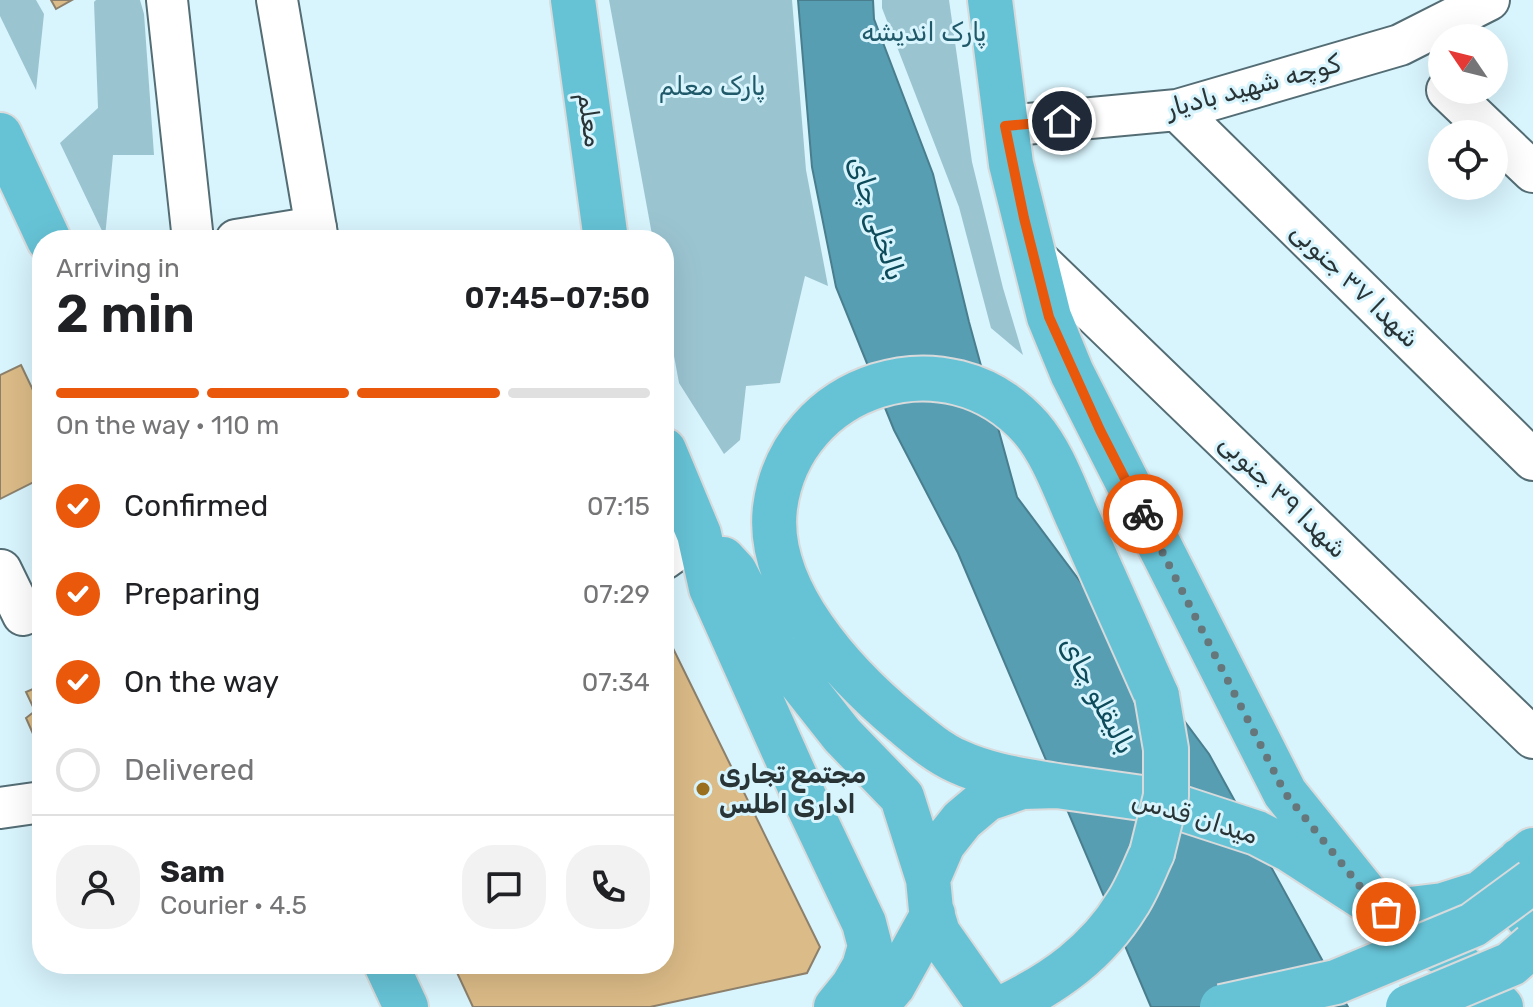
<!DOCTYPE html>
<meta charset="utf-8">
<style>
body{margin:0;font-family:Rubik,"Noto Sans Arabic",sans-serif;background:#f2f2f2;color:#202124;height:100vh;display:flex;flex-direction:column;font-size:30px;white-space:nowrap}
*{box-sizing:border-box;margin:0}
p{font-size:26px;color:#757577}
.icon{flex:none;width:44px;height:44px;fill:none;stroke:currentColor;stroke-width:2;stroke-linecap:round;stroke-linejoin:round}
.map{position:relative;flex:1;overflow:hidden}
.side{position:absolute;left:32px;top:230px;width:642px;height:744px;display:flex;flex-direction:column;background:#fff;border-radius:32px;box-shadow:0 8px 32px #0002}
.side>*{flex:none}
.needle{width:52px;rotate:305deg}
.tools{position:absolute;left:1428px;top:24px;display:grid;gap:16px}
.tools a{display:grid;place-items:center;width:80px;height:80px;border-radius:50%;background:#fff;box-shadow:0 8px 32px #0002;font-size:40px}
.pin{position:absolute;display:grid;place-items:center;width:68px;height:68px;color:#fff;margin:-34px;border:4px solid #fff;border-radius:50%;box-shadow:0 2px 8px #0007}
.courier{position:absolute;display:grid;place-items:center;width:80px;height:80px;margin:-40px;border:6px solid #ea580c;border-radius:50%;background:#fff;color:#222;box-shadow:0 2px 10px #0007}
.summary em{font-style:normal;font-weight:600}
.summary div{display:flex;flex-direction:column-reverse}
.summary{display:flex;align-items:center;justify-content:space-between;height:136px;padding:0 24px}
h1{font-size:52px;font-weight:600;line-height:60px}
.bar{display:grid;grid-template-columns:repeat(4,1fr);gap:12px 8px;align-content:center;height:96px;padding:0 24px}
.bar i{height:10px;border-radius:6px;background:#e0e0e0}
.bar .active{background:#ea580c}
.bar p{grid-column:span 4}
.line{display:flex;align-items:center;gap:20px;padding:0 24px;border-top:2px solid #e0e0e0}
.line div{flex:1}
.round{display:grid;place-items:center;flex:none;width:84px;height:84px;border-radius:32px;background:#f2f2f2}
ol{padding:0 24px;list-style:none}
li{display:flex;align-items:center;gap:24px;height:88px}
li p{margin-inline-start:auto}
li .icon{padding:8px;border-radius:50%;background:#ea580c;color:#fff;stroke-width:4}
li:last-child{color:#757577}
li i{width:44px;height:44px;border:4px solid #e0e0e0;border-radius:50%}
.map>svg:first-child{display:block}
.green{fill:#9bc4d1}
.water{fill:#579eb3;stroke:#497e8e;stroke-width:2}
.building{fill:#dbbb87;stroke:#8c806c;stroke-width:2}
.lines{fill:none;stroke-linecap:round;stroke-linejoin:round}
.minor-casing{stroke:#546d75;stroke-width:44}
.major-casing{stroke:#d8dadb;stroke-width:48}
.minor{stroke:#fff;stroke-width:40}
.major{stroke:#66c3d6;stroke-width:44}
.major-bridge-casing{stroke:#d8dadb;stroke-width:48;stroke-linecap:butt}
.major-bridge{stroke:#66c3d6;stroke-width:44}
.done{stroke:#66777c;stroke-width:8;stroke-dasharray:0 14.4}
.route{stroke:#ea580c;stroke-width:10}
.poi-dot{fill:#9a701e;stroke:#d8f4fd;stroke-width:3}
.labels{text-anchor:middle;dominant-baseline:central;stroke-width:6;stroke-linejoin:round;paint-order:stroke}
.park-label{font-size:26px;fill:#205a6a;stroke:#d8f4fd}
.street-label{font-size:26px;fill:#293437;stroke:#d8f4fd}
.poi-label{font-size:26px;font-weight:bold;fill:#293437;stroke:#d8f4fd;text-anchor:start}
.water-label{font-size:28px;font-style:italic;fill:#0d4b5b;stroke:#d8f4fd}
</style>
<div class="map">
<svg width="1533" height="1007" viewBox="0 0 1533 1007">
<rect width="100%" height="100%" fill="#d8f4fd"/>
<path class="green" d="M0,0H36L44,14L36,90L0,16Z
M96,0H140L144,14L154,155H113L105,237L60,143L98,108L94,2Z
M609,0H792L806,170L828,286L805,276L780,383L746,386L740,440L724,454L679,383L664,302V240H653Z
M882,0H949L972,162L1003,288L1023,355L991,328L959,207L882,8Z"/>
<path class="water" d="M798,0H873L874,19L933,174L969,322L1017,497L1209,754L1348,1007H1151L958,553L894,430L836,287L812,167Z"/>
<path class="building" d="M51,0H72L56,9Z
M21,365L42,409V478L0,499V375Z
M664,630L820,947L807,973L650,1007H473L453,964H664Z
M42,685V754L26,718L35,711L26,692Z"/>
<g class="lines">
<defs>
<path id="minor" d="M167,0L193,240
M277,0L318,240
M1447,90L1493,134
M1177,110L1533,460
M1005,126L1177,110L1400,45L1489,0
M1494,135L1533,172
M236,240L316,227
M1033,255L1533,738
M664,559L699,534
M1,570L23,615
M0,808L42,802"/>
<path id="major" d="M573,0L606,240
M990,0L1011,164L1049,317L1072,373L1285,793L1375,905
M0,135L49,240
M664,450L699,534L711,588L807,803L864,923L870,946L864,967L853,986L836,1007
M723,559L735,572L775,650L842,735L902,797L928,879
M1057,786C1023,780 989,776 957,761C937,752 920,737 903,723C845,675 765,590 775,508C791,383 948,333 1031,428C1054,455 1066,493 1081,525C1106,582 1132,639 1157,696
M1520,860C1517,883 1514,906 1533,923
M1386,912L1443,905L1481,893L1533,850
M386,964L406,1007
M875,1007L893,986L933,914
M990,1007L938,933L931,910L928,879L943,844L962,820L987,799L1022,787L1057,786L1156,800L1257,833L1290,850L1386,912L1461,966L1501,1007
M1004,1007C1054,983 1097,953 1127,904C1137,889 1144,870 1152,853"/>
</defs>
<use href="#minor" class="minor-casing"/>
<use href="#major" class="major-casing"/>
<use href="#minor" class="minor"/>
<use href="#major" class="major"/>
<defs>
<path id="major-bridge" d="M1152,853L1166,796V749L1157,696
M1222,1007L1336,982L1473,925L1533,881
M1408,1007L1511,964L1533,945"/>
</defs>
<use href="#major-bridge" class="major-bridge-casing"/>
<use href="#major-bridge" class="major-bridge"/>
</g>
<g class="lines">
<path class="done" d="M1143,514L1285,793L1375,905L1386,912"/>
<path class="route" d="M1062,121L1005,126L1024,218L1049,317L1100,430L1143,514"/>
</g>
<circle class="poi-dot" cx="703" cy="789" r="8"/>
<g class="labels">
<g class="park-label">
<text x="924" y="32">پارک اندیشه</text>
<text x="712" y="86">پارک معلم</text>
</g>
<g class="street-label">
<text transform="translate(1253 86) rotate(-15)">کوچه شهید بادیار</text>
<text transform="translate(590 120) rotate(82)">معلم</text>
<text transform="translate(1355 285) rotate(44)">شهدا ۳۷ جنوبی</text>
<text transform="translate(1283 496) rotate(44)">شهدا ۳۹ جنوبی</text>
<text transform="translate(1195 817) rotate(17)">میدان قدس</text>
</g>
<g class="poi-label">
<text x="719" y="774">مجتمع تجاری<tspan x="719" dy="30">اداری اطلس</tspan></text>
</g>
<g class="water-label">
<text transform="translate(877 218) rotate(72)">بالخلی چای</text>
<text transform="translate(1098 695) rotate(62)">بالیقلو چای</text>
</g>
</g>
</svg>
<div class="tools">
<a><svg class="needle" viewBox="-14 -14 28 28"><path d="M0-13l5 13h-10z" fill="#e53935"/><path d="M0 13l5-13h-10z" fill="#757577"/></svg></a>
<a><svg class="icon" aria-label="locate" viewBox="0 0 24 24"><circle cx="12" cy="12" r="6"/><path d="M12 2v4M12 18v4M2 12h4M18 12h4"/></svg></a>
</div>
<div class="pin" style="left:1386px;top:912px;background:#ea580c"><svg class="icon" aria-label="bag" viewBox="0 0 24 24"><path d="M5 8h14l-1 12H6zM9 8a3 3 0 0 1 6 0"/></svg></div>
<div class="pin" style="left:1062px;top:121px;background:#1f2937"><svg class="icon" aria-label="home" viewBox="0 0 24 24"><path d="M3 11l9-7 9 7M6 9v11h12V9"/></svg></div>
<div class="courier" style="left:1143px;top:514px"><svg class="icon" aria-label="bike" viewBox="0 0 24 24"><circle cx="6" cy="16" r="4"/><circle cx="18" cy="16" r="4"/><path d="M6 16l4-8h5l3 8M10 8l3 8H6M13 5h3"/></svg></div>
<section class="side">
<div class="summary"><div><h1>2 min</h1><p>Arriving in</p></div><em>07:45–07:50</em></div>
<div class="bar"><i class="active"></i><i class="active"></i><i class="active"></i><i></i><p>On the way · 110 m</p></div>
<ol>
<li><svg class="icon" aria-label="check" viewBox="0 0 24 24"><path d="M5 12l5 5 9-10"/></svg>Confirmed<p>07:15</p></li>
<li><svg class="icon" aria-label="check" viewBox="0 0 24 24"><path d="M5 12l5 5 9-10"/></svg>Preparing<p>07:29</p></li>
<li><svg class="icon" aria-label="check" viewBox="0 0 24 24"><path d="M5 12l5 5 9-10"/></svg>On the way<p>07:34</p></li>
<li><i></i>Delivered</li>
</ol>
<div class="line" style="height:144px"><a class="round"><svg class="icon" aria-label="person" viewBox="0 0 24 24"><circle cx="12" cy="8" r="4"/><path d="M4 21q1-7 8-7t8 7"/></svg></a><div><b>Sam</b><p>Courier · 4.5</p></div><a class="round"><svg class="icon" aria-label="chat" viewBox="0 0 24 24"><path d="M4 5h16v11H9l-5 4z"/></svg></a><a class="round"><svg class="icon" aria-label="phone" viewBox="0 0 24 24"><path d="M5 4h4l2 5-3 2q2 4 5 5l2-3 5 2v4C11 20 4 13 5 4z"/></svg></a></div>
</section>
</div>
